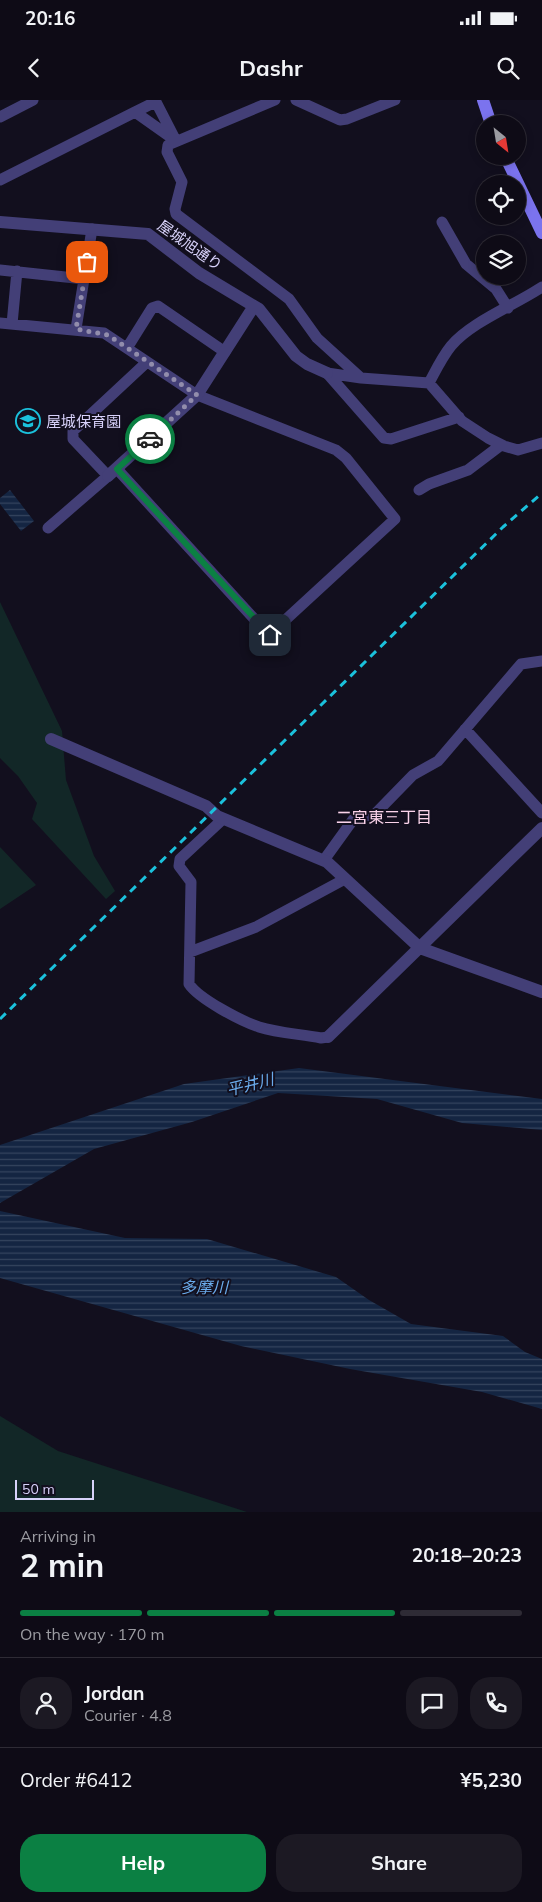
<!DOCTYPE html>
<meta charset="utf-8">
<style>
body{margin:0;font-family:Mulish,"Noto Sans JP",sans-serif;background:#1c1923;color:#f1f3f6;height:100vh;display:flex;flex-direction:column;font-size:19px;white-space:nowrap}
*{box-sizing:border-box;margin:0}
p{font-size:16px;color:#9b9ba1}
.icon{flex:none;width:28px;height:28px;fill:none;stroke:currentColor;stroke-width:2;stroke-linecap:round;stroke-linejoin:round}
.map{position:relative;height:1412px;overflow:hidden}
.sheet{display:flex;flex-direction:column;background:#0e0b16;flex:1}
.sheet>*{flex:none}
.needle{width:32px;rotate:150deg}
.controls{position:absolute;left:476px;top:15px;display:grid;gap:10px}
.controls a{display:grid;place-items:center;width:50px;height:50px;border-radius:50%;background:#0e0b16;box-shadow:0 2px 8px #0003,0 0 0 1px #2e2b35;font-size:25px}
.scale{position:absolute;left:15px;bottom:12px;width:79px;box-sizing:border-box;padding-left:5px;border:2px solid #d7d1f9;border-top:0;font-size:14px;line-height:18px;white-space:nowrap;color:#d7d1f9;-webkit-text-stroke:4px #120f1e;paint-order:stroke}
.pin{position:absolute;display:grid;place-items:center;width:42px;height:42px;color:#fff;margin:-21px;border-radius:10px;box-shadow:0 2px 8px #0006}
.courier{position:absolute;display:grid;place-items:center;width:50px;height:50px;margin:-25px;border:4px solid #0b8043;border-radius:50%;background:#fff;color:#222;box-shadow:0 1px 6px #0007}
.headline em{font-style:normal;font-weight:700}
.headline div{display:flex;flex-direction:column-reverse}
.headline{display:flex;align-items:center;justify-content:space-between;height:85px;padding:0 20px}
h1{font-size:32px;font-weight:700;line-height:38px}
.bar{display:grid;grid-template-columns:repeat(4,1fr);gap:8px 5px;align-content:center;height:60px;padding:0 20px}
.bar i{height:6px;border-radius:4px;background:#2e2b35}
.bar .current{background:#0b8043}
.bar p{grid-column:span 4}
.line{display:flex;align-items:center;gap:12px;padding:0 20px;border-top:1px solid #2e2b35}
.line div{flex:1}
.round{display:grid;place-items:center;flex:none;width:52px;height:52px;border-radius:20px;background:#1c1923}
.cta{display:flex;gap:10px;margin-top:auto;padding:10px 20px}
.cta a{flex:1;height:58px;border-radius:20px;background:#0b8043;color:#fff;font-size:20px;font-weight:700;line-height:58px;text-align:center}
.cta a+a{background:#1c1923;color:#f1f3f6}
.status{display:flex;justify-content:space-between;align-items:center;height:35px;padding:0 25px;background:#0e0b16;direction:ltr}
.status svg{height:14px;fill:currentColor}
header{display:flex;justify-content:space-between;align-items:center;height:65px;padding:0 20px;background:#0e0b16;font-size:22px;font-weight:700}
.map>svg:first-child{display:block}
.park{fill:#122727}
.water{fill:url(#water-rules)}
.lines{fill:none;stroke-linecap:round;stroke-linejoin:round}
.minor{stroke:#433f77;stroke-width:11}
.tertiary{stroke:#433f77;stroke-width:12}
.secondary{stroke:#7b73ee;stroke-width:12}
.rail{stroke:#1bc1dc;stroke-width:3;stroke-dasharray:8 6;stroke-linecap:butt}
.done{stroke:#928dac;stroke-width:5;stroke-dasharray:0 9}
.route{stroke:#0b8043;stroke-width:6}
.labels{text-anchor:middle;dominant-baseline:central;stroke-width:4;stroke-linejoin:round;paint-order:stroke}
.street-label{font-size:15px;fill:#d7d1f9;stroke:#120f1e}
.poi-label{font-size:15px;fill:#d7d1f9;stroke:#120f1e;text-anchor:start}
.neighbourhood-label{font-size:16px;fill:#fad3ea;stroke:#120f1e}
.water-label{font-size:16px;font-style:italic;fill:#6baced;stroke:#120f1e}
</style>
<div class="status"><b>20:16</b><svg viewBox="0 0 49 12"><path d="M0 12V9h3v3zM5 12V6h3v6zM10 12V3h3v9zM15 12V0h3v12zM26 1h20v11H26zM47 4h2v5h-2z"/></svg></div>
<header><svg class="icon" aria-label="back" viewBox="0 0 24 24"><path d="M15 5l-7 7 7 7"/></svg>Dashr<svg class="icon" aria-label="search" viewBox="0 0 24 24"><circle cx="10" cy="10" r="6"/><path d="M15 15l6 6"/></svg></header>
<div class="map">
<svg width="542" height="1412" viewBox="0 0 542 1412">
<defs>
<pattern id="water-rules" width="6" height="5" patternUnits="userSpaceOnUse" patternTransform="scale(1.25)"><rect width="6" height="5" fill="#142542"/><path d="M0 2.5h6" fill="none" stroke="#35445e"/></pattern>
</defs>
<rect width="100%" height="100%" fill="#120f1e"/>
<path class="park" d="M0,502L62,631L66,680L94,756L115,791L106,799L32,719L37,703L18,676L0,658Z
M0,747L36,785L0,809Z
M0,1316L58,1351L247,1412H0Z"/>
<path class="water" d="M10,390L34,421L21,431L0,404V398Z
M299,968L542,999V1030L462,1023L377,999L278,993L192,1022L94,1049L0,1103V1045L184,984Z
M0,1111L125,1138L207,1139L336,1177L369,1200L411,1224L503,1236L525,1252L542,1259V1309L482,1292L350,1269L241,1246L0,1178Z"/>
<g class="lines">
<path class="minor" d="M155,0L175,39
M275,0L168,45L167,52L182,82L175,109L176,114L289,199L317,238L361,278
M296,0L340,20L347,19L395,0
M135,12L155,2
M0,17L33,0
M0,80L135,12L176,41
M442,122L466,164L496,189L508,208
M0,170L84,179
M0,223L104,233L197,295L336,350L346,358L395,419L269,535L117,369
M12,224L17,171
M76,229L92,129
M127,248L152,208L158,206L225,252
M327,273L361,278L429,283L462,321L488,338L504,346L518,350L542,343
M327,273L384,338L391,339L459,317
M429,283C436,270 442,257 451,246C471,222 515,205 542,187
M419,390L429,384L468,370L501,345
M48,428L108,376L73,339V331L147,262
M465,629L542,713
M223,719L180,759L179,766L191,782L189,884C199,899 241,921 259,927C278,933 300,934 321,938L328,937
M324,760L355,717L374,715L413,675L438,661L521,564L542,561
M190,852L256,827L345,779"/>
<path class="tertiary" d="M0,122L148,134L199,173L259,209L296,256L307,264L327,273
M108,376L197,295L254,206
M51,639L206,706L217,716L327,762L420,848L542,892
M328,937L542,728"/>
<path class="secondary" d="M483,0L491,24
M505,56L542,133"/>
<path class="rail" d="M0,919L503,427L542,393"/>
</g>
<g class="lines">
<path class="done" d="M87,162L76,229L108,235L197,295L150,339"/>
<path class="route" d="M150,339L117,369L270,535"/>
</g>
<defs>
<symbol id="school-ring" viewBox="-11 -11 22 22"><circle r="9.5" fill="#120f1e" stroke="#1bc1dc" stroke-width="1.5"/><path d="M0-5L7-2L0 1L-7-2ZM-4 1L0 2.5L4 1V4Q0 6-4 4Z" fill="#1bc1dc"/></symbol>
</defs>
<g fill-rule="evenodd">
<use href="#school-ring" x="14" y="307" width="28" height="28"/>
</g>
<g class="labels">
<g class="street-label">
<text transform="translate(190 145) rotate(35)">屋城旭通り</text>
</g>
<g class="poi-label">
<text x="46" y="321">屋城保育園</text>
</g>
<g class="neighbourhood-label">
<text x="384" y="717">二宮東三丁目</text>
</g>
<g class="water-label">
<text transform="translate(250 984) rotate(-14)">平井川</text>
<text x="204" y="1187">多摩川</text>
</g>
</g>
</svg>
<div class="controls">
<a><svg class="needle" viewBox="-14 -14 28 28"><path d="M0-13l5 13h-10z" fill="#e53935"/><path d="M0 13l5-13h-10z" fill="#9b9ba1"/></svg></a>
<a><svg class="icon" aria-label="locate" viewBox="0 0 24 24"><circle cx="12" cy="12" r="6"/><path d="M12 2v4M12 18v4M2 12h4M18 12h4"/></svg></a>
<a><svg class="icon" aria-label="layers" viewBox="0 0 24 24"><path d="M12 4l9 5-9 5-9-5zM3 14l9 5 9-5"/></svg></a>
</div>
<div class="scale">50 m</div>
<div class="pin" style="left:87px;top:162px;background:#ea580c"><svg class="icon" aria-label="bag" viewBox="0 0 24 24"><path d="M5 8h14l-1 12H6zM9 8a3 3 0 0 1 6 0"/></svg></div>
<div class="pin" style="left:270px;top:535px;background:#1f2937"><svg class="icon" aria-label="home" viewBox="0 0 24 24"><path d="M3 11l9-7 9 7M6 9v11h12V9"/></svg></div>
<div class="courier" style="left:150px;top:339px"><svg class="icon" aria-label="car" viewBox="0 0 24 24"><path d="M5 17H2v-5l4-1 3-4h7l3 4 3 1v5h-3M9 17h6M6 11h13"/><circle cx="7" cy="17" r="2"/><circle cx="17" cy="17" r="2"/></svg></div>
</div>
<section class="sheet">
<div class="headline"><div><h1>2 min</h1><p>Arriving in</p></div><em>20:18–20:23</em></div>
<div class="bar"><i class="current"></i><i class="current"></i><i class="current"></i><i></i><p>On the way · 170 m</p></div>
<div class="line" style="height:90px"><a class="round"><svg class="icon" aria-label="person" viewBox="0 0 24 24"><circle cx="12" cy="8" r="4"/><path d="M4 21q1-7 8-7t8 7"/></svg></a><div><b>Jordan</b><p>Courier · 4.8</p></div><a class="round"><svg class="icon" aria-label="chat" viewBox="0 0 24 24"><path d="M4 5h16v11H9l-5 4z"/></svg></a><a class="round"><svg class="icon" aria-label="phone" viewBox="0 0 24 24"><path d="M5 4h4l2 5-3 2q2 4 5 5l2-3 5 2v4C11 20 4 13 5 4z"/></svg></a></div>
<div class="line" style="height:65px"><div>Order #6412</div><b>¥5,230</b></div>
<div class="cta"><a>Help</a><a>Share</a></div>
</section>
